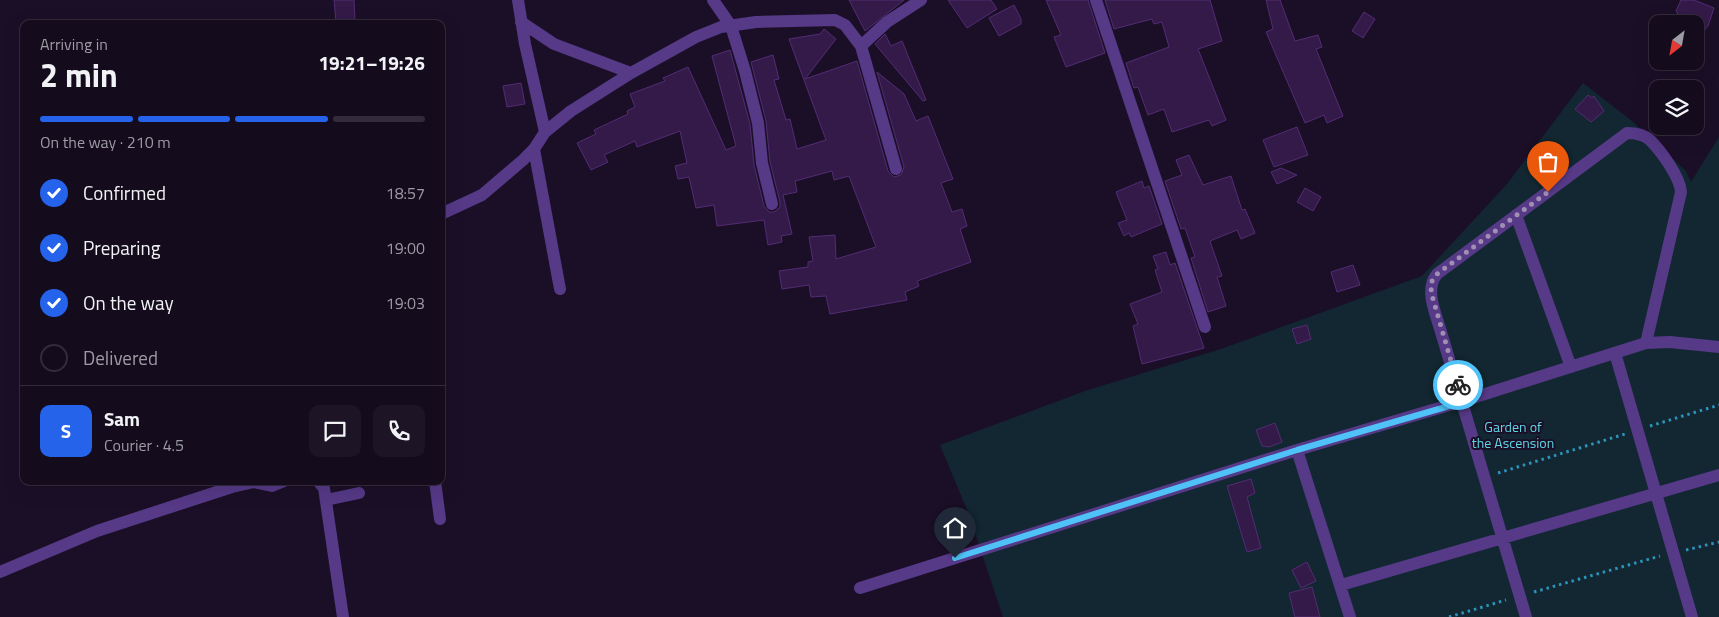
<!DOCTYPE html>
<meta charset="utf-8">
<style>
body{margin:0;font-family:"Titillium Web",sans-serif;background:#1d1426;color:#f1f3f6;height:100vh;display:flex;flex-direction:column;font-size:19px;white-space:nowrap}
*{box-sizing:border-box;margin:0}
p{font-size:16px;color:#9d9ba4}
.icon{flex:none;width:28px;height:28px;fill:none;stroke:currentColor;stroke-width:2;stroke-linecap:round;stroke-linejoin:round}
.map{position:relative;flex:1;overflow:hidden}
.drawer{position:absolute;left:20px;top:20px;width:425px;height:465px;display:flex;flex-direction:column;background:#140b1d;border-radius:10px;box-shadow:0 5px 20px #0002,0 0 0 1px #332b3b}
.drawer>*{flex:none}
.needle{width:32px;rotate:211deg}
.buttons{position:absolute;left:1649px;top:15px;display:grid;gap:10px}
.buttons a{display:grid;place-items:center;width:55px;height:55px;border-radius:10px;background:#140b1d;box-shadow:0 5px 20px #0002,0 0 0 1px #332b3b;font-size:25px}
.pin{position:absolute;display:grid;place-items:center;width:42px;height:42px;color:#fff;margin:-51px -21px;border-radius:50% 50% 50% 0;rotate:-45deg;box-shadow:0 0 5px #0007}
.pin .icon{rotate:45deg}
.courier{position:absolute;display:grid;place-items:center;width:50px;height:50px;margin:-25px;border:4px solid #4fc3f7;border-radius:50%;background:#fff;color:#222;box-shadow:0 1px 6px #0007}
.summary em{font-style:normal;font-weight:700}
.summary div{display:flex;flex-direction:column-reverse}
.summary{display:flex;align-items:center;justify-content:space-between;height:85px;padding:0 20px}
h1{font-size:32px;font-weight:700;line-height:38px}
.bar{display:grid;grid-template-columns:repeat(4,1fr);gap:8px 5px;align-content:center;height:60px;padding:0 20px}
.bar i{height:6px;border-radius:4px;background:#332b3b}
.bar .current{background:#2563eb}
.bar p{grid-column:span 4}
.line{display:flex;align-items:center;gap:12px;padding:0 20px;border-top:1px solid #332b3b}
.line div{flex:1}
.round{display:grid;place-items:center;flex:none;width:52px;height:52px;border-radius:10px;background:#1d1426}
ol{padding:0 20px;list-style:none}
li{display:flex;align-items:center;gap:15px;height:55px}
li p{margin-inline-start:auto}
li .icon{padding:5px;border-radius:50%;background:#2563eb;color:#fff;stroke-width:4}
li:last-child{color:#9d9ba4}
li i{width:28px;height:28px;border:2px solid #332b3b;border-radius:50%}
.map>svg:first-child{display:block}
.green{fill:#122731}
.building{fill:#331a48;stroke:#532c75}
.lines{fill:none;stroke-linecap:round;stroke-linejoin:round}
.path{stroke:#2c93bb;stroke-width:3;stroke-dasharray:2.5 4;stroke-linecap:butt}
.minor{stroke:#563987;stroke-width:12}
.done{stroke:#a08fb3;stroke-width:5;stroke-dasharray:0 9}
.route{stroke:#4fc3f7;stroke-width:6}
.labels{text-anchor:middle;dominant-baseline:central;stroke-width:4;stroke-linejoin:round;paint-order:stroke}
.park-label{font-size:14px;fill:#5dd7e3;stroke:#1b0f27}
</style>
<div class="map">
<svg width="1719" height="617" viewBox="0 0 1719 617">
<rect width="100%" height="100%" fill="#1b0f27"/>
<path class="green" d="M1583,83L1632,121L1686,171L1691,182L1719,137V617H1003L968,512L940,445L1085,391L1221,349L1422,276L1507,184Z"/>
<path class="building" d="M334,0H354L355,20L336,22Z
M849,0H904L865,31Z
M948,0H991L997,9L967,28Z
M1046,0H1088L1105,53L1066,67L1054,37L1061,35Z
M1105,0H1210L1222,41L1198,49L1226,120L1212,126L1209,120L1172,132L1164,109L1148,115L1138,87L1134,88L1126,63L1169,47L1162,22L1154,24L1152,19L1114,29Z
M1266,0H1280L1295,41L1318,35L1322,47L1316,49L1343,116L1327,123L1324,115L1305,123L1266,32L1273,29Z
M1681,0H1694L1714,8L1708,26L1695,41V24H1672L1678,14L1676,11Z
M1014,5L1021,19V24L999,36L989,18Z
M1364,12L1375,19L1363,38L1352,31Z
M824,29L836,39L805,79L857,61L888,171L894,177L901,175L904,167L877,72L904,94L916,121L928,116L953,179L941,183L952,212L962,209L967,226L960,229L971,262L917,281L919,286L905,292L907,300L830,314L826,296L811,297L809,285L782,289L779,271L808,267V262L813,261L809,237L835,235L836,259L876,247L849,176L834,180L832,171L795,181L797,192L783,195L792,234L781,236L782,242L768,245L764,220L717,226L714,205L696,208L689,177L678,179L675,166L687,163L680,131L637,147L635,141L604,155L608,162L591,170L577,143L596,134L594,130L628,114L627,111L635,107L630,94L665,81L663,78L688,67L726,150L736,146L712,56L730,50L750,124L754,165L764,206L769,212H774L780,207V202L770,162L766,121L751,62L773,55L779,79L774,80L786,120L790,119L797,149L826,140L789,39L820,34Z
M885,34L891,46L902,41L926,100L923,101L875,44Z
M521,83L525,104L507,107L503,86Z
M1588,95L1592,98L1594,96L1604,111L1591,122L1575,109Z
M1297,127L1308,155L1274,167L1263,140Z
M1554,149L1568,162L1555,170L1542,157Z
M1189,155L1203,185L1231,176L1242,210L1245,209L1255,233L1241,239L1237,230L1210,241L1222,276L1217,277L1226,306L1208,312L1191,258L1195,257L1185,228L1181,229L1165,181L1182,175L1176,160Z
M1281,168L1297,175L1277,184L1271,172Z
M1142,181L1144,188L1149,186L1162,224L1131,237L1129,233L1124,236L1118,223L1127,220L1116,192Z
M1305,188L1321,197L1313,211L1297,202Z
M1166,252L1170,265L1175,263L1204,348L1142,364L1133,326L1138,324L1130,304L1162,292L1155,270L1158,269L1153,256Z
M1353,265L1360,285L1337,292L1331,272Z
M1307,325L1311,339L1297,344L1292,329Z
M1275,423L1282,442L1269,447L1262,446L1256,430Z
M1251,479L1255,493L1247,497L1261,548L1247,552L1227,486Z
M1307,562L1316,581L1301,588L1292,570Z
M1312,587L1320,617H1295L1289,593Z"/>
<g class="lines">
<path class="path" d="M1650,426L1719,405
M1498,473L1625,434
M1686,550L1719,542
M1534,592L1660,556
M1449,617L1506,600"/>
<path class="minor" d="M518,0L525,44L545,132
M713,0L731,26L745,71L758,123L762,163L772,204
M1096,0L1205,327
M521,22L554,44L631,73
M534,149L560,289
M896,169L861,46L887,22L921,0
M441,214L482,195L523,160L534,149L545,132L571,111L631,73L696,37L721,27L756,22L835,20L845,25L861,46
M1516,215L1571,367
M1615,353L1692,617
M318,481L324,488L343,617
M435,481L440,519
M326,500L359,493
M0,572L97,531L232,487L254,482L272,486L284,481
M1341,585L1719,475
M860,588L1297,450
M1350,617L1297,450L1463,401L1646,343L1670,342L1719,347
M1526,617L1441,332C1436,314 1424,290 1437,274L1627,133C1635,133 1643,134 1650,140C1661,151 1680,177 1681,192L1646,343"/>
</g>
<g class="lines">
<path class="done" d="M1458,385L1431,292L1432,281L1437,274L1548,192"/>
<path class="route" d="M955,558L1297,450L1463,402L1458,385"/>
</g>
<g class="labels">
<g class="park-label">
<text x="1513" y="426">Garden of<tspan x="1513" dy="16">the Ascension</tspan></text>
</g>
</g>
</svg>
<div class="buttons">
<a><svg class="needle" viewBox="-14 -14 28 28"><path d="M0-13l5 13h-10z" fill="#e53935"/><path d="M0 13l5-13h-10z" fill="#9d9ba4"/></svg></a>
<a><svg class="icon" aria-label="layers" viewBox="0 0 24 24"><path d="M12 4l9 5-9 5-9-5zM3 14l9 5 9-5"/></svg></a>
</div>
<div class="pin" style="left:1548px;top:192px;background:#ea580c"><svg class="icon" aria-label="bag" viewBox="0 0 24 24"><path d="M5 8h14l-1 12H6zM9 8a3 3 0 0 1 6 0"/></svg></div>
<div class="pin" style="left:955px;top:558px;background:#1f2937"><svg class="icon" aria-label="home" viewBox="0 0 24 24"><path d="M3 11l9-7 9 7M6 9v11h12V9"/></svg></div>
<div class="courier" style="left:1458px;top:385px"><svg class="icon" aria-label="bike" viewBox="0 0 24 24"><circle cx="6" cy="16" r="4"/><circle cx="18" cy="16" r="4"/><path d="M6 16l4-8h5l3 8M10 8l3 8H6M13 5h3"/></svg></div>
<section class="drawer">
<div class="summary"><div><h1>2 min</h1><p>Arriving in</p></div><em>19:21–19:26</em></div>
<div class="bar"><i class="current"></i><i class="current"></i><i class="current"></i><i></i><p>On the way · 210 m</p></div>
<ol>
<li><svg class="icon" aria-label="check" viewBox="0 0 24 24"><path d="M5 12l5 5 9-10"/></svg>Confirmed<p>18:57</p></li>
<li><svg class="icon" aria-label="check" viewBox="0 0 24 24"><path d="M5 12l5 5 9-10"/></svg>Preparing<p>19:00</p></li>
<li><svg class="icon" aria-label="check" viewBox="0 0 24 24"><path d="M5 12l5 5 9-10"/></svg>On the way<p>19:03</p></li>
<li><i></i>Delivered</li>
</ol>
<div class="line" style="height:90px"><b class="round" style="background:#2563eb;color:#fff">S</b><div><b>Sam</b><p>Courier · 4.5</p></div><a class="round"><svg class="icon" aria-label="chat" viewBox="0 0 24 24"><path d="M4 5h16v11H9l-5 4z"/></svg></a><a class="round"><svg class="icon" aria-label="phone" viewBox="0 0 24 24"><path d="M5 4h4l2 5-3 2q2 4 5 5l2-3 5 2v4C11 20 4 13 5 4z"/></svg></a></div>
</section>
</div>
